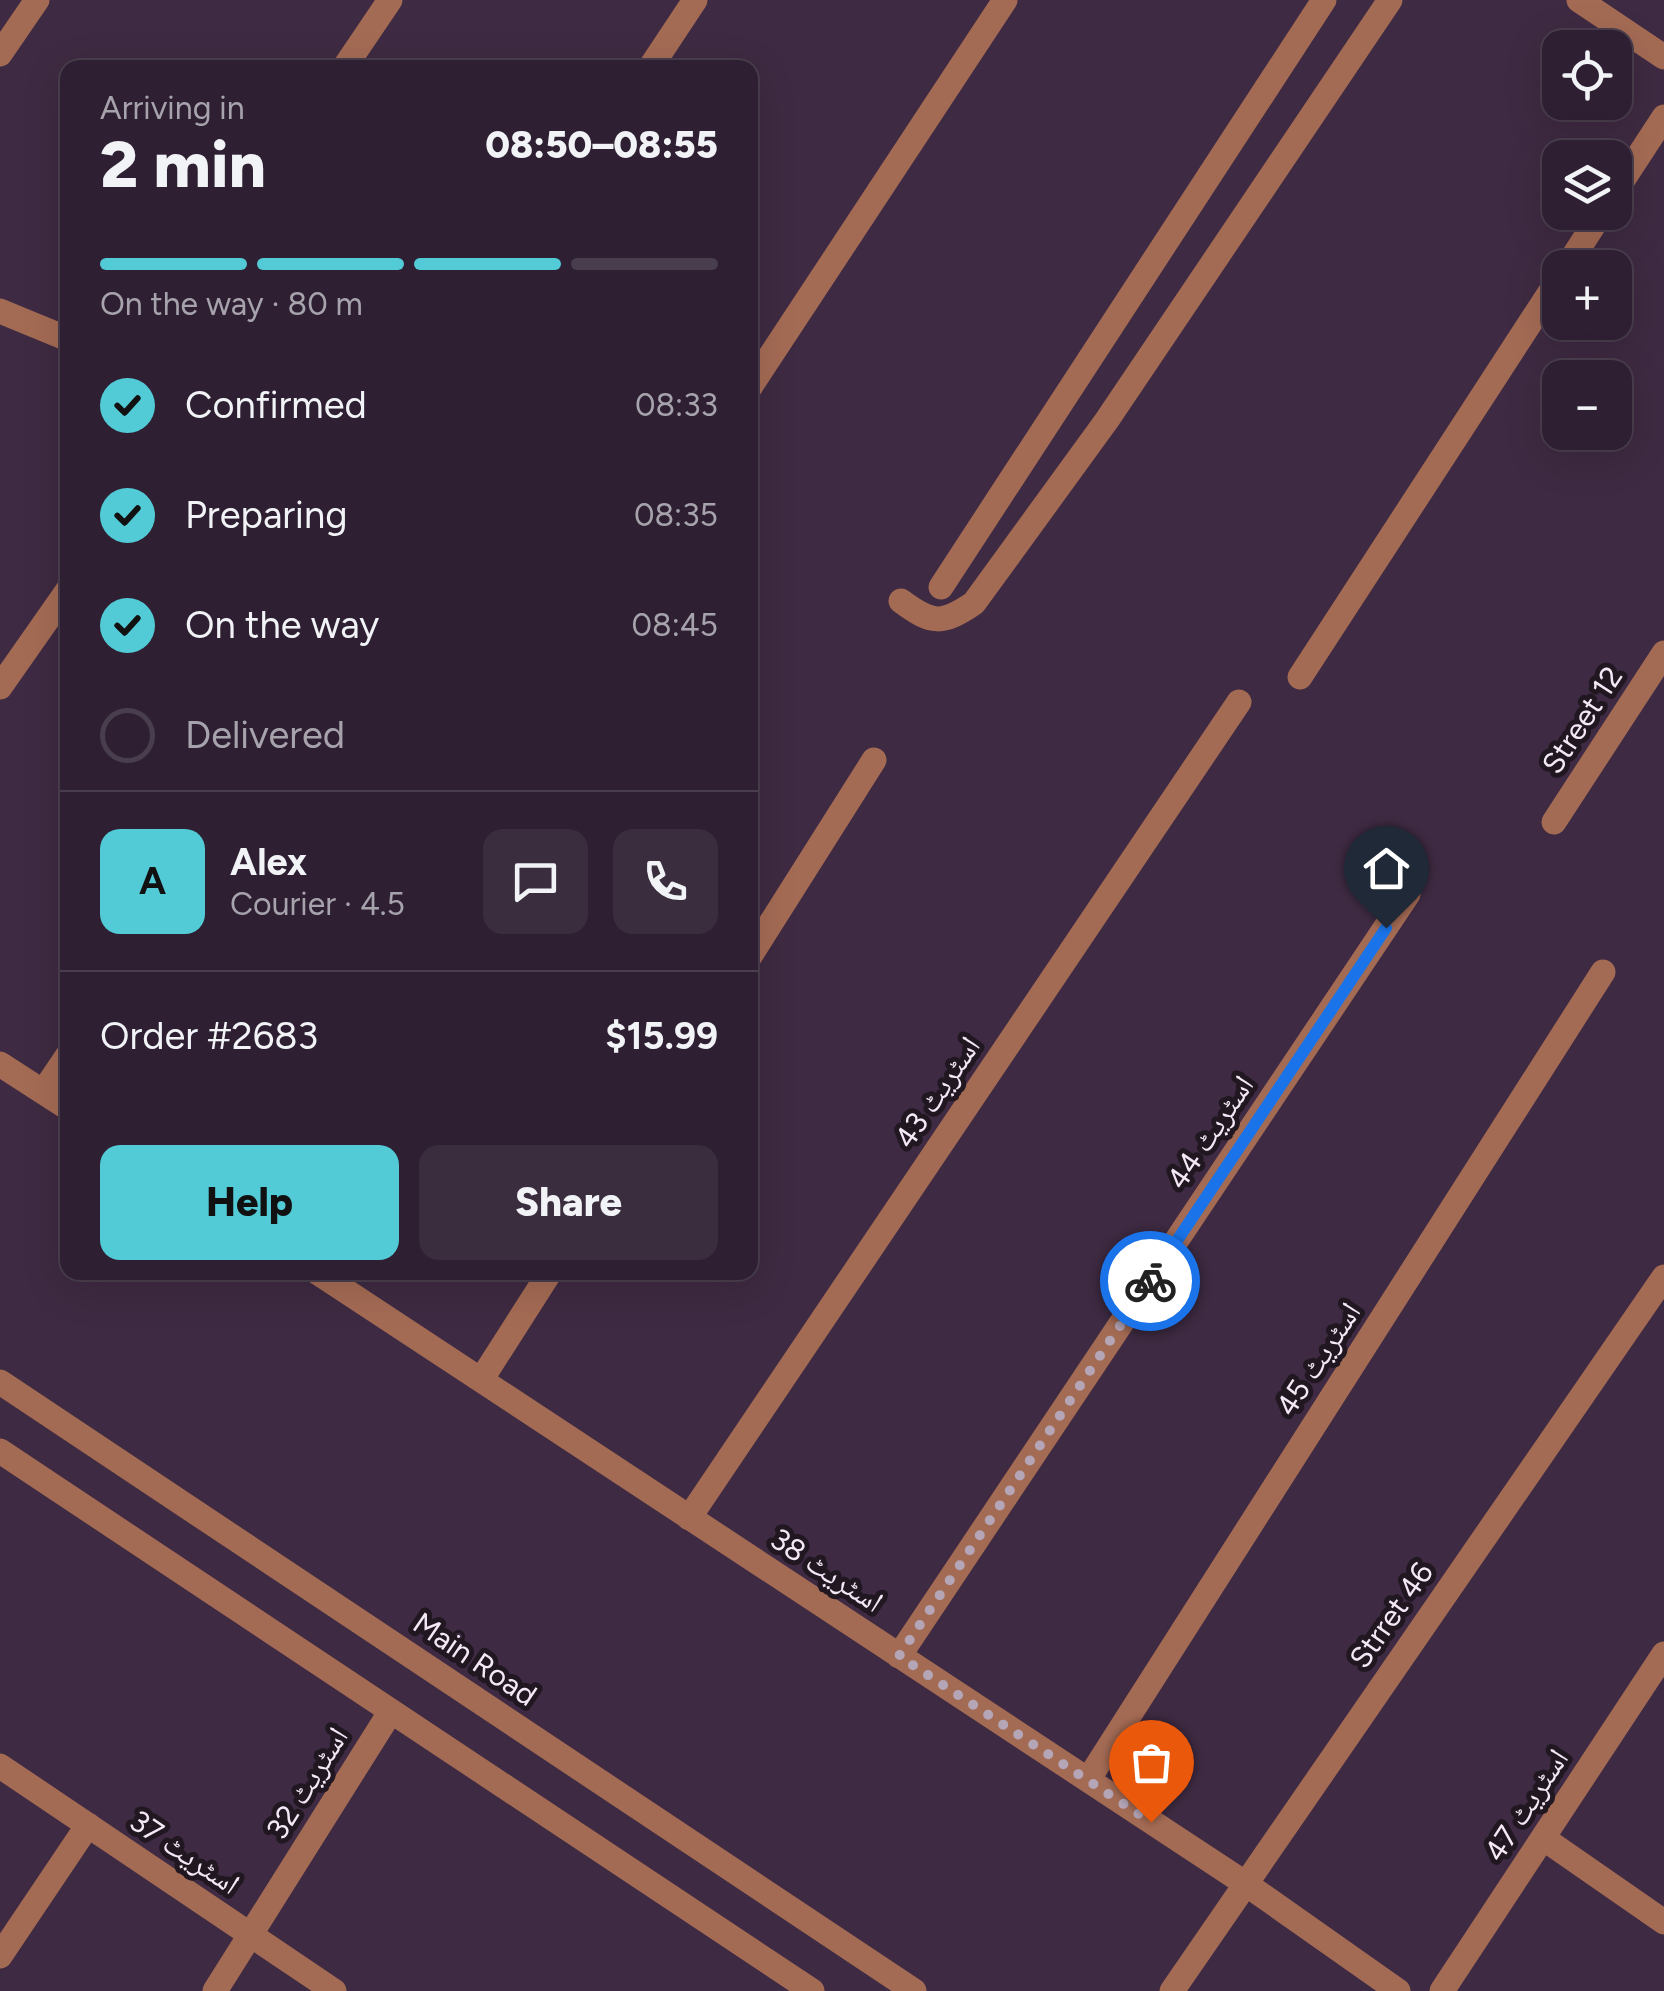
<!DOCTYPE html>
<meta charset="utf-8">
<style>
body{margin:0;font-family:Figtree,"Noto Naskh Arabic",sans-serif;background:#3a2d3e;color:#f1f3f6;height:100vh;display:flex;flex-direction:column;font-size:38px;white-space:nowrap}
*{box-sizing:border-box;margin:0}
p{font-size:32px;color:#a7a3ac}
.icon{flex:none;width:55px;height:55px;fill:none;stroke:currentColor;stroke-width:2;stroke-linecap:round;stroke-linejoin:round}
.map{position:relative;flex:1;overflow:hidden}
.side{position:absolute;left:60px;top:60px;width:698px;height:1220px;display:flex;flex-direction:column;background:#2e2032;border-radius:20px;box-shadow:0 10px 40px #0002,0 0 0 2px #493e4d}
.side>*{flex:none}
.controls{position:absolute;left:1542px;top:30px;display:grid;gap:20px}
.controls a{display:grid;place-items:center;width:90px;height:90px;border-radius:20px;background:#2e2032;box-shadow:0 10px 40px #0002,0 0 0 2px #493e4d;font-size:50px}
.pin{position:absolute;display:grid;place-items:center;width:85px;height:85px;color:#fff;margin:-102px -42px;border-radius:50% 50% 50% 0;rotate:-45deg;box-shadow:0 0 10px #0007}
.pin .icon{rotate:45deg}
.courier{position:absolute;display:grid;place-items:center;width:100px;height:100px;margin:-50px;border:8px solid #1a73e8;border-radius:50%;background:#fff;color:#222;box-shadow:0 2px 12px #0007}
.overview em{font-style:normal;font-weight:800}
.overview div{display:flex;flex-direction:column-reverse}
.overview{display:flex;align-items:center;justify-content:space-between;height:170px;padding:0 40px}
h1{font-size:65px;font-weight:800;line-height:75px}
.bar{display:grid;grid-template-columns:repeat(4,1fr);gap:15px 10px;align-content:center;height:120px;padding:0 40px}
.bar i{height:12px;border-radius:8px;background:#493e4d}
.bar .on{background:#52cbd7}
.bar p{grid-column:span 4}
.line{display:flex;align-items:center;gap:25px;padding:0 40px;border-top:2px solid #493e4d}
.line div{flex:1}
.round{display:grid;place-items:center;flex:none;width:105px;height:105px;border-radius:20px;background:#3a2d3e}
ol{padding:0 40px;list-style:none}
li{display:flex;align-items:center;gap:30px;height:110px}
li p{margin-inline-start:auto}
li .icon{padding:10px;border-radius:50%;background:#52cbd7;color:#111;stroke-width:4}
li:last-child{color:#a7a3ac}
li i{width:55px;height:55px;border:5px solid #493e4d;border-radius:50%}
.primary-button{display:flex;gap:20px;margin-top:auto;padding:20px 40px}
.primary-button a{flex:1;height:115px;border-radius:20px;background:#52cbd7;color:#111;font-size:40px;font-weight:800;line-height:115px;text-align:center}
.primary-button a+a{background:#3a2d3e;color:#f1f3f6}
.map>svg:first-child{display:block}
.lines{fill:none;stroke-linecap:round;stroke-linejoin:round}
.minor{stroke:#a46b54;stroke-width:25}
.done{stroke:#b4a5b7;stroke-width:10;stroke-dasharray:0 18}
.route{stroke:#1a73e8;stroke-width:12}
.labels{text-anchor:middle;dominant-baseline:central;stroke-width:10;stroke-linejoin:round;paint-order:stroke}
.street-label{font-size:30px;fill:#f4e7f6;stroke:#201721}
</style>
<div class="map">
<svg width="1664" height="1991" viewBox="0 0 1664 1991">
<rect width="100%" height="100%" fill="#3e2a42"/>
<g class="lines">
<path class="minor" d="M1579,0L1664,57
M0,54L37,0
M344,68L390,0
M650,68L695,0
M1615,192L1664,117
M1566,268L1602,212
M0,311L68,339
M750,387L1005,0
M941,587L1324,0
M901,601C932,624 942,625 974,603L1107,420L1390,0
M1300,677L1560,277
M0,687L68,590
M1554,822L1664,653
M750,956L874,760
M0,1064L68,1108
M43,1092L68,1055
M317,1272L1246,1884L1398,1991
M481,1380L550,1272
M0,1382L914,1991
M0,1451L812,1991
M689,1518L1239,702
M899,1656L1408,894
M0,1766L334,1991
M1088,1780L1603,972
M1543,1838L1664,1922
M0,1956L88,1825
M215,1991L391,1711
M1172,1991L1664,1277
M1442,1991L1664,1654"/>
</g>
<g class="lines">
<path class="done" d="M1150,1281L899,1656L1151,1822"/>
<path class="route" d="M1150,1281L1386,928"/>
</g>
<g class="labels">
<g class="street-label">
<text transform="translate(1582 720) rotate(-57)">Street 12</text>
<text transform="translate(937 1092) rotate(-56)">اسٹریٹ 43</text>
<text transform="translate(1210 1132) rotate(-56)">اسٹریٹ 44</text>
<text transform="translate(1318 1359) rotate(-57)">اسٹریٹ 45</text>
<text transform="translate(827 1570) rotate(33)">اسٹریٹ 38</text>
<text transform="translate(1391 1615) rotate(-55)">Strret 46</text>
<text transform="translate(475 1659) rotate(34)">Main Road</text>
<text transform="translate(307 1783) rotate(-58)">اسٹریٹ 32</text>
<text transform="translate(1526 1805) rotate(-57)">اسٹریٹ 47</text>
<text transform="translate(185 1852) rotate(34)">اسٹریٹ 37</text>
</g>
</g>
</svg>
<div class="controls">
<a><svg class="icon" aria-label="locate" viewBox="0 0 24 24"><circle cx="12" cy="12" r="6"/><path d="M12 2v4M12 18v4M2 12h4M18 12h4"/></svg></a>
<a><svg class="icon" aria-label="layers" viewBox="0 0 24 24"><path d="M12 4l9 5-9 5-9-5zM3 14l9 5 9-5"/></svg></a>
<a>+</a>
<a>−</a>
</div>
<div class="pin" style="left:1151px;top:1822px;background:#ea580c"><svg class="icon" aria-label="bag" viewBox="0 0 24 24"><path d="M5 8h14l-1 12H6zM9 8a3 3 0 0 1 6 0"/></svg></div>
<div class="pin" style="left:1386px;top:928px;background:#1f2937"><svg class="icon" aria-label="home" viewBox="0 0 24 24"><path d="M3 11l9-7 9 7M6 9v11h12V9"/></svg></div>
<div class="courier" style="left:1150px;top:1281px"><svg class="icon" aria-label="bike" viewBox="0 0 24 24"><circle cx="6" cy="16" r="4"/><circle cx="18" cy="16" r="4"/><path d="M6 16l4-8h5l3 8M10 8l3 8H6M13 5h3"/></svg></div>
<section class="side">
<div class="overview"><div><h1>2 min</h1><p>Arriving in</p></div><em>08:50–08:55</em></div>
<div class="bar"><i class="on"></i><i class="on"></i><i class="on"></i><i></i><p>On the way · 80 m</p></div>
<ol>
<li><svg class="icon" aria-label="check" viewBox="0 0 24 24"><path d="M5 12l5 5 9-10"/></svg>Confirmed<p>08:33</p></li>
<li><svg class="icon" aria-label="check" viewBox="0 0 24 24"><path d="M5 12l5 5 9-10"/></svg>Preparing<p>08:35</p></li>
<li><svg class="icon" aria-label="check" viewBox="0 0 24 24"><path d="M5 12l5 5 9-10"/></svg>On the way<p>08:45</p></li>
<li><i></i>Delivered</li>
</ol>
<div class="line" style="height:180px"><b class="round" style="background:#52cbd7;color:#111">A</b><div><b>Alex</b><p>Courier · 4.5</p></div><a class="round"><svg class="icon" aria-label="chat" viewBox="0 0 24 24"><path d="M4 5h16v11H9l-5 4z"/></svg></a><a class="round"><svg class="icon" aria-label="phone" viewBox="0 0 24 24"><path d="M5 4h4l2 5-3 2q2 4 5 5l2-3 5 2v4C11 20 4 13 5 4z"/></svg></a></div>
<div class="line" style="height:130px"><div>Order #2683</div><b>$15.99</b></div>
<div class="primary-button"><a>Help</a><a>Share</a></div>
</section>
</div>
